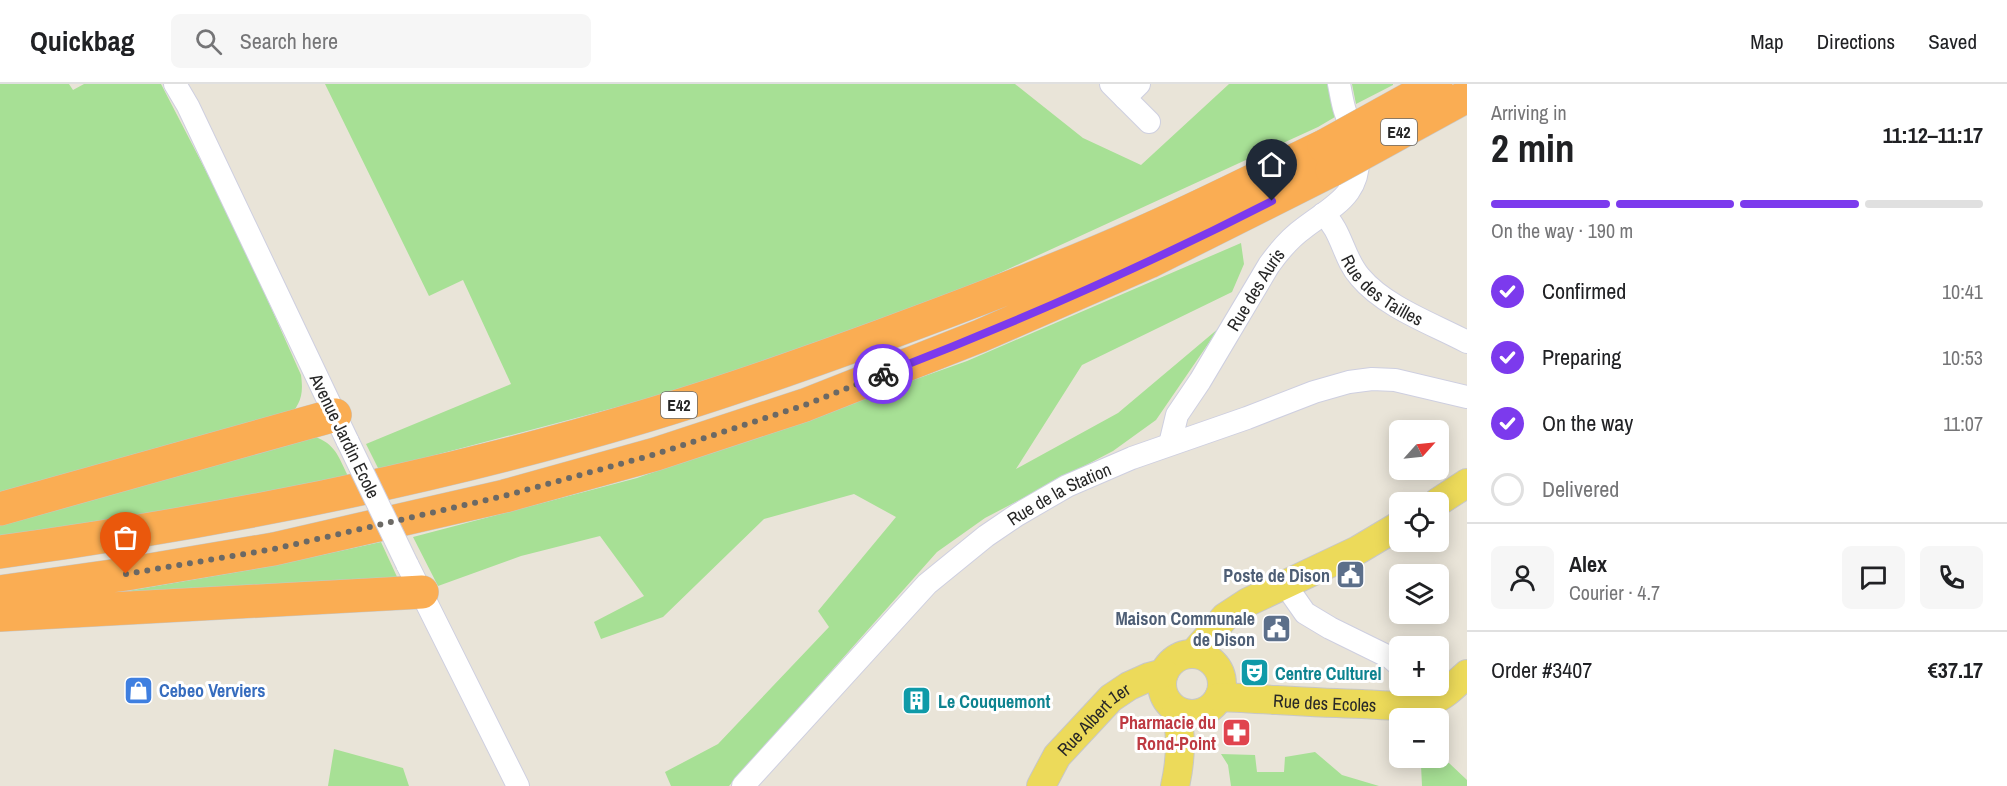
<!DOCTYPE html>
<meta charset="utf-8">
<style>
body{margin:0;font-family:"Archivo Narrow",sans-serif;background:#f6f6f6;color:#202124;height:100vh;display:flex;flex-direction:column;font-size:22px;white-space:nowrap}
*{box-sizing:border-box;margin:0}
p{font-size:20px;color:#757577}
.icon{flex:none;width:33px;height:33px;fill:none;stroke:currentColor;stroke-width:2;stroke-linecap:round;stroke-linejoin:round}
.map{position:relative;flex:1;overflow:hidden}
.details{display:flex;flex-direction:column;background:#fff;width:540px}
.details>*{flex:none}
.needle{width:39px;rotate:63deg}
.fabs{position:absolute;left:1389px;top:336px;display:grid;gap:12px}
.fabs a{display:grid;place-items:center;width:60px;height:60px;border-radius:9px;background:#fff;box-shadow:0 3px 15px #0003;font-size:30px}
.pin{position:absolute;display:grid;place-items:center;width:51px;height:51px;color:#fff;margin:-62px -26px;border-radius:50% 50% 50% 0;rotate:-45deg;box-shadow:0 0 6px #0007}
.pin .icon{rotate:45deg}
.courier{position:absolute;display:grid;place-items:center;width:60px;height:60px;margin:-30px;border:4px solid #7c3aed;border-radius:50%;background:#fff;color:#222;box-shadow:0 2px 8px #0007}
.headline em{font-style:normal;font-weight:700}
.headline div{display:flex;flex-direction:column-reverse}
.headline{display:flex;align-items:center;justify-content:space-between;height:102px;padding:0 24px}
h1{font-size:39px;font-weight:700;line-height:45px}
.bar{display:grid;grid-template-columns:repeat(4,1fr);gap:9px 6px;align-content:center;height:72px;padding:0 24px}
.bar i{height:8px;border-radius:4px;background:#e0e0e0}
.bar .current{background:#7c3aed}
.bar p{grid-column:span 4}
.line{display:flex;align-items:center;gap:15px;padding:0 24px;border-top:2px solid #e0e0e0}
.line div{flex:1}
.round{display:grid;place-items:center;flex:none;width:63px;height:63px;border-radius:9px;background:#f6f6f6}
ol{padding:0 24px;list-style:none}
li{display:flex;align-items:center;gap:18px;height:66px}
li p{margin-inline-start:auto}
li .icon{padding:6px;border-radius:50%;background:#7c3aed;color:#fff;stroke-width:4}
li:last-child{color:#757577}
li i{width:33px;height:33px;border:3px solid #e0e0e0;border-radius:50%}
header{display:flex;align-items:center;gap:36px;box-sizing:border-box;height:84px;padding:0 30px;background:#fff;border-bottom:2px solid #e0e0e0}
header strong{font-size:28px}
nav{display:flex;gap:33px;margin-inline-start:auto;font-size:21px}
.search{width:420px;height:54px;background:#f6f6f6;display:flex;align-items:center;gap:15px;box-sizing:border-box;padding:0 21px;border-radius:9px;color:#757577;font-size:22px}
main{display:flex;flex:1;min-height:0}
.map>svg:first-child{display:block}
.green{fill:#a7e095}
.lines{fill:none;stroke-linecap:round;stroke-linejoin:round}
.minor-casing{stroke:#cecfe0;stroke-width:24}
.major-casing{stroke:#c7c7c7;stroke-width:30}
.highway-casing{stroke:#c7c7c7;stroke-width:34}
.minor{stroke:#fff;stroke-width:22}
.major{stroke:#ecda5a;stroke-width:28}
.highway{stroke:#faad53;stroke-width:33}
.minor-bridge-casing{stroke:#cecfe0;stroke-width:24;stroke-linecap:butt}
.highway-bridge-casing{stroke:#c7c7c7;stroke-width:34;stroke-linecap:butt}
.minor-bridge{stroke:#fff;stroke-width:22}
.highway-bridge{stroke:#faad53;stroke-width:33}
.done{stroke:#6b6965;stroke-width:6;stroke-dasharray:0 10.8}
.route{stroke:#7c3aed;stroke-width:8}
.labels{text-anchor:middle;dominant-baseline:central;stroke-width:6;stroke-linejoin:round;paint-order:stroke}
.shield{fill:#fff;stroke:#686868;stroke-width:1.5}
.shield-label{font-size:16px;font-weight:bold;fill:#272727}
.street-label{font-size:18px;fill:#272727;stroke:#fff}
.service-label{font-size:18px;font-weight:bold;fill:#4e5e75;stroke:#fff;text-anchor:end}
.culture-label{font-size:18px;font-weight:bold;fill:#0d838f;stroke:#fff;text-anchor:start}
.shop-label{font-size:18px;font-weight:bold;fill:#366cbe;stroke:#fff;text-anchor:start}
.health-label{font-size:18px;font-weight:bold;fill:#be3a42;stroke:#fff;text-anchor:end}
</style>
<header>
<strong>Quickbag</strong>
<div class="search"><svg class="icon" aria-label="search" viewBox="0 0 24 24"><circle cx="10" cy="10" r="6"/><path d="M15 15l6 6"/></svg>Search here</div>
<nav><a>Map</a><a>Directions</a><a>Saved</a></nav>
</header>
<main>
<div class="map">
<svg width="1467" height="702" viewBox="0 0 1467 702">
<rect width="100%" height="100%" fill="#e9e4d8"/>
<path class="green" d="M0,0H69L73,6L84,0H161L236,145L301,291C304,313 300,320 286,337L0,414Z
M325,0H1015L1083,54L1141,81L1229,0H1328L1335,33L1318,43L969,203L708,299L379,386L366,360L511,300L463,196L429,212Z
M1352,0H1393V1L1356,20Z
M1241,159L1244,180L1232,208L1082,281L1016,385L1118,329L1219,244L1156,336L1113,367L985,434L937,468L729,702H671L665,688L718,660L829,543L818,527L896,433L854,410L764,435L663,533L601,555L594,538L644,512L600,452L521,472L438,502L413,453L637,394L967,277Z
M313,352C336,360 338,372 348,392L258,412L0,453V436Z
M381,458L398,495L81,515L266,483Z
M334,665L403,684L409,702H328Z
M1315,668L1342,691L1379,702H1231L1228,681L1221,670L1255,671L1257,688H1284L1285,673Z
M1449,679L1467,696V702H1422L1421,681Z"/>
<g class="lines">
<defs>
<g id="minor">
<path d="M175,0L188,22L348,358"/>
<path d="M1111,0L1125,14L1139,0"/>
<path d="M1125,14L1149,38"/>
<path id="s1" d="M1323,130C1342,146 1343,174 1360,193C1385,223 1433,240 1467,258"/>
<path id="s2" d="M1170,360L1177,331L1200,297L1269,181C1279,167 1290,154 1304,144C1334,121 1362,111 1358,66C1357,53 1349,40 1345,27C1342,18 1341,9 1339,0"/>
<path d="M407,480L518,702"/>
<path d="M1284,499L1305,529L1330,544L1391,574L1400,582"/>
<path d="M1405,602L1406,621"/>
<path id="s3" d="M743,702L927,500L986,452L1017,431L1067,402L1132,374L1247,334L1314,308L1349,298L1372,295L1395,296L1467,313"/>
</g>
<g id="major">
<path d="M1438,418L1467,399"/>
<path d="M1193,570L1225,533L1248,518L1358,466L1400,441"/>
<circle cx="1192" cy="600" r="30"/>
<path id="s4" d="M1219,613C1267,615 1314,619 1362,620C1384,621 1410,625 1431,617C1445,612 1456,600 1467,590"/>
<path id="s5" d="M1041,702L1057,672L1111,614L1129,602L1149,593L1164,589"/>
<path d="M1175,702C1181,676 1182,652 1176,626"/>
</g>
<path id="highway" d="M0,425L335,331
M0,468C217,438 432,396 642,333C723,309 802,281 881,252C968,220 1056,187 1141,149C1203,122 1263,91 1324,62
M0,508L126,490L274,465L505,412L656,370L805,321L980,252L1149,178L1332,86
M0,531L422,508"/>
</defs>
<use href="#minor" class="minor-casing"/>
<use href="#major" class="major-casing"/>
<use href="#highway" class="highway-casing"/>
<use href="#minor" class="minor"/>
<use href="#major" class="major"/>
<use href="#highway" class="highway"/>
<defs>
<path id="minor-bridge" d="M348,358L407,480"/>
<path id="highway-bridge" d="M1324,62L1436,0
M1332,86L1467,12"/>
</defs>
<use href="#minor-bridge" class="minor-bridge-casing"/>
<use href="#highway-bridge" class="highway-bridge-casing"/>
<use href="#minor-bridge" class="minor-bridge"/>
<use href="#highway-bridge" class="highway-bridge"/>
</g>
<g class="lines">
<path class="done" d="M126,490L274,465L504,412L656,370L805,321L883,290"/>
<path class="route" d="M883,290C1015,239 1145,182 1272,117"/>
</g>
<defs>
<symbol id="civic-square" viewBox="-11 -11 22 22"><rect x="-9" y="-9" width="18" height="18" rx="4" fill="#5c6f8a" stroke="#fff"/><path d="M-.6-6.5H3V-4.5H.6V-3L4-1V1h2V6H-6V1h2V-1L-.6-3ZM-1.2 2.5V6h2.4V2.5Z" fill="#fff"/></symbol>
<symbol id="theatre-square" viewBox="-11 -11 22 22"><rect x="-9" y="-9" width="18" height="18" rx="4" fill="#0f9aa8" stroke="#fff"/><path d="M-5-5.5Q0-4 5-5.5V0Q5 5 0 6Q-5 5-5 0ZM-3.3-2.5H-1v1.5H-3.3ZM1-2.5H3.3v1.5H1ZM-2.8 1Q0 5.5 2.8 1Z" fill="#fff"/></symbol>
<symbol id="shop-square" viewBox="-11 -11 22 22"><rect x="-9" y="-9" width="18" height="18" rx="4" fill="#3f7fe0" stroke="#fff"/><path d="M-5-2.5h2.3a2.7 3.5 0 0 1 5.4 0H5L5.5 6h-11ZM-1.5-2.5h3a1.5 2.3 0 0 0-3 0Z" fill="#fff"/></symbol>
<symbol id="building-square" viewBox="-11 -11 22 22"><rect x="-9" y="-9" width="18" height="18" rx="4" fill="#0f9aa8" stroke="#fff"/><path d="M-4-6H4V6H1V3H-1V6H-4ZM-2.5-4.3h1.7v1.8h-1.7ZM.8-4.3h1.7v1.8H.8ZM-2.5-1h1.7V.8h-1.7ZM.8-1h1.7V.8H.8Z" fill="#fff"/></symbol>
<symbol id="pharmacy-square" viewBox="-11 -11 22 22"><rect x="-9" y="-9" width="18" height="18" rx="4" fill="#e0444e" stroke="#fff"/><path d="M-2-6h4v4h4v4h-4v4h-4v-4h-4v-4h4Z" fill="#fff"/></symbol>
</defs>
<g fill-rule="evenodd">
<use href="#civic-square" x="1334" y="474" width="33" height="33"/>
<use href="#civic-square" x="1260" y="528" width="33" height="33"/>
<use href="#theatre-square" x="1238" y="572" width="33" height="33"/>
<use href="#shop-square" x="122" y="590" width="33" height="33"/>
<use href="#building-square" x="900" y="600" width="33" height="33"/>
<use href="#pharmacy-square" x="1220" y="632" width="33" height="33"/>
</g>
<g class="labels">
<g class="shield">
<rect x="1381" y="35" width="36" height="26" rx="4.5"/>
<rect x="661" y="308" width="36" height="26" rx="4.5"/>
</g>
<g class="shield-label">
<text x="1399" y="48">E42</text>
<text x="679" y="321">E42</text>
</g>
<g class="street-label">
<text stroke="none"><textPath href="#s1" startOffset="99">Rue des Tailles</textPath></text>
<text stroke="none"><textPath href="#s2" startOffset="178">Rue des Auris</textPath></text>
<text transform="translate(345 352) rotate(64)">Avenue Jardin Ecole</text>
<text stroke="none"><textPath href="#s3" startOffset="434">Rue de la Station</textPath></text>
<text stroke="none"><textPath href="#s4" startOffset="106">Rue des Ecoles</textPath></text>
<text stroke="none"><textPath href="#s5" startOffset="86">Rue Albert 1er</textPath></text>
</g>
<g class="service-label">
<text x="1330" y="491">Poste de Dison</text>
<text x="1255" y="534">Maison Communale<tspan x="1255" dy="21">de Dison</tspan></text>
</g>
<g class="culture-label">
<text x="1275" y="589">Centre Culturel</text>
<text x="938" y="617">Le Couquemont</text>
</g>
<g class="shop-label">
<text x="159" y="606">Cebeo Verviers</text>
</g>
<g class="health-label">
<text x="1216" y="638">Pharmacie du<tspan x="1216" dy="21">Rond-Point</tspan></text>
</g>
</g>
</svg>
<div class="fabs">
<a><svg class="needle" viewBox="-14 -14 28 28"><path d="M0-13l5 13h-10z" fill="#e53935"/><path d="M0 13l5-13h-10z" fill="#757577"/></svg></a>
<a><svg class="icon" aria-label="locate" viewBox="0 0 24 24"><circle cx="12" cy="12" r="6"/><path d="M12 2v4M12 18v4M2 12h4M18 12h4"/></svg></a>
<a><svg class="icon" aria-label="layers" viewBox="0 0 24 24"><path d="M12 4l9 5-9 5-9-5zM3 14l9 5 9-5"/></svg></a>
<a>+</a>
<a>−</a>
</div>
<div class="pin" style="left:126px;top:490px;background:#ea580c"><svg class="icon" aria-label="bag" viewBox="0 0 24 24"><path d="M5 8h14l-1 12H6zM9 8a3 3 0 0 1 6 0"/></svg></div>
<div class="pin" style="left:1272px;top:117px;background:#1f2937"><svg class="icon" aria-label="home" viewBox="0 0 24 24"><path d="M3 11l9-7 9 7M6 9v11h12V9"/></svg></div>
<div class="courier" style="left:883px;top:290px"><svg class="icon" aria-label="bike" viewBox="0 0 24 24"><circle cx="6" cy="16" r="4"/><circle cx="18" cy="16" r="4"/><path d="M6 16l4-8h5l3 8M10 8l3 8H6M13 5h3"/></svg></div>
</div>
<section class="details">
<div class="headline"><div><h1>2 min</h1><p>Arriving in</p></div><em>11:12–11:17</em></div>
<div class="bar"><i class="current"></i><i class="current"></i><i class="current"></i><i></i><p>On the way · 190 m</p></div>
<ol>
<li><svg class="icon" aria-label="check" viewBox="0 0 24 24"><path d="M5 12l5 5 9-10"/></svg>Confirmed<p>10:41</p></li>
<li><svg class="icon" aria-label="check" viewBox="0 0 24 24"><path d="M5 12l5 5 9-10"/></svg>Preparing<p>10:53</p></li>
<li><svg class="icon" aria-label="check" viewBox="0 0 24 24"><path d="M5 12l5 5 9-10"/></svg>On the way<p>11:07</p></li>
<li><i></i>Delivered</li>
</ol>
<div class="line" style="height:108px"><a class="round"><svg class="icon" aria-label="person" viewBox="0 0 24 24"><circle cx="12" cy="8" r="4"/><path d="M4 21q1-7 8-7t8 7"/></svg></a><div><b>Alex</b><p>Courier · 4.7</p></div><a class="round"><svg class="icon" aria-label="chat" viewBox="0 0 24 24"><path d="M4 5h16v11H9l-5 4z"/></svg></a><a class="round"><svg class="icon" aria-label="phone" viewBox="0 0 24 24"><path d="M5 4h4l2 5-3 2q2 4 5 5l2-3 5 2v4C11 20 4 13 5 4z"/></svg></a></div>
<div class="line" style="height:78px"><div>Order #3407</div><b>€37.17</b></div>
</section>
</main>
